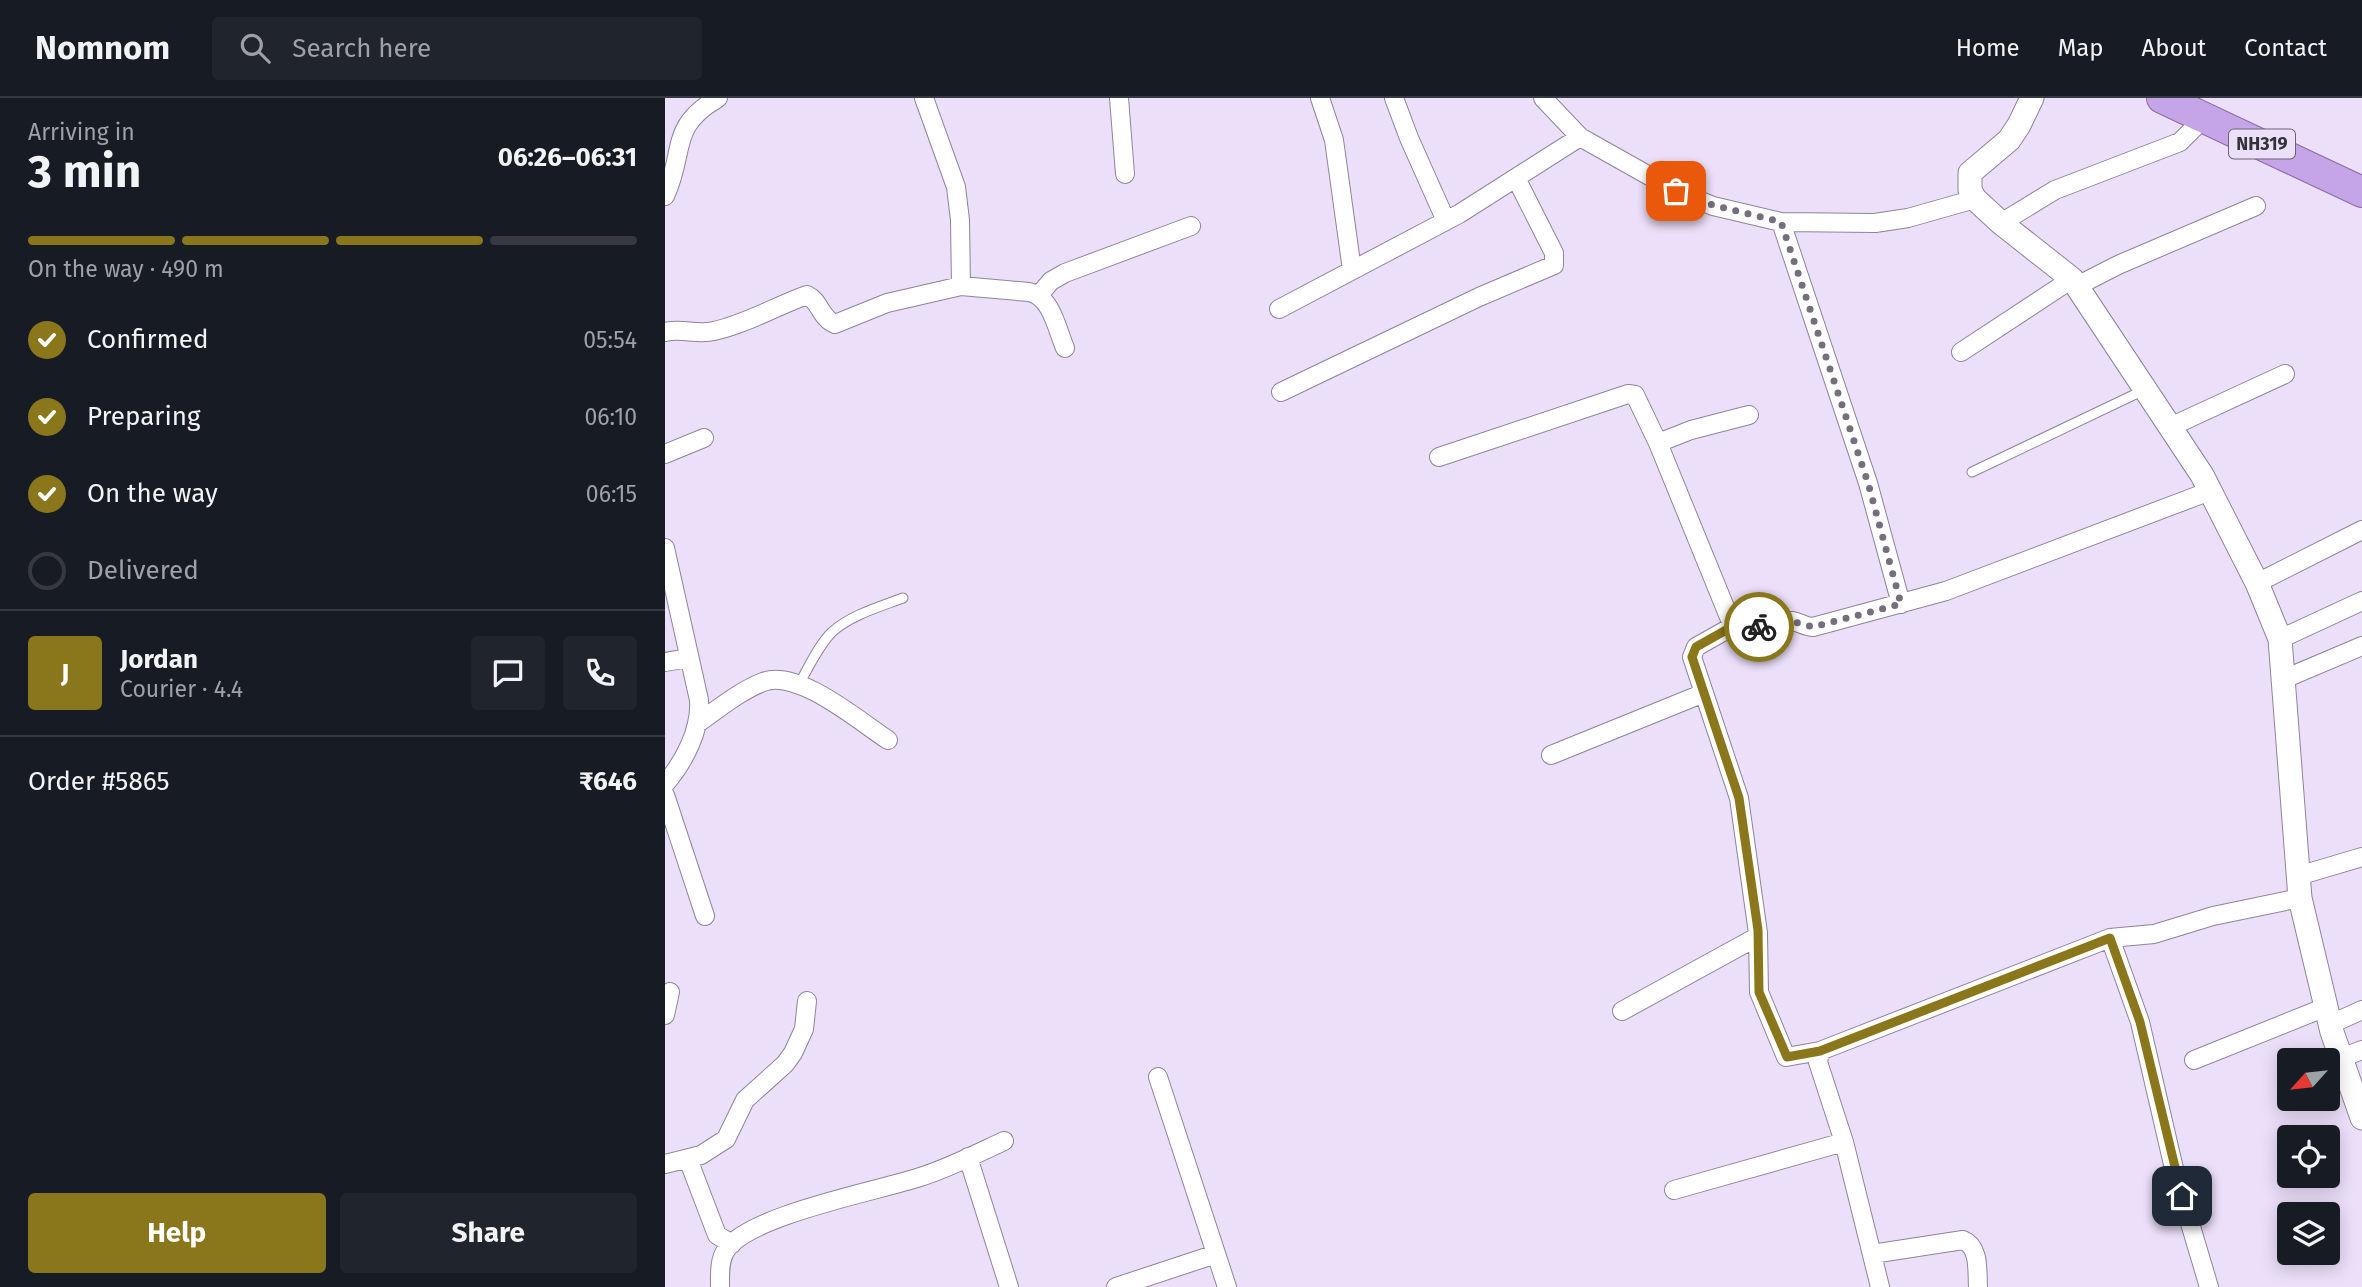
<!DOCTYPE html>
<meta charset="utf-8">
<style>
body{margin:0;font-family:"Fira Sans",sans-serif;background:#20242c;color:#f1f3f6;height:100vh;display:flex;flex-direction:column;font-size:26px;white-space:nowrap}
*{box-sizing:border-box;margin:0}
p{font-size:23px;color:#9ea1a6}
.icon{flex:none;width:38px;height:38px;fill:none;stroke:currentColor;stroke-width:2;stroke-linecap:round;stroke-linejoin:round}
.map{position:relative;flex:1;overflow:hidden}
.details{display:flex;flex-direction:column;background:#171b24;width:665px}
.details>*{flex:none}
.needle{width:46px;rotate:243deg}
.fabs{position:absolute;left:1612px;top:950px;display:grid;gap:14px}
.fabs a{display:grid;place-items:center;width:63px;height:63px;border-radius:7px;background:#171b24;box-shadow:0 4px 18px #0003;font-size:35px}
.pin{position:absolute;display:grid;place-items:center;width:60px;height:60px;color:#fff;margin:-30px;border-radius:14px;box-shadow:0 4px 10px #0006}
.courier{position:absolute;display:grid;place-items:center;width:70px;height:70px;margin:-35px;border:5px solid #8a771b;border-radius:50%;background:#fff;color:#222;box-shadow:0 2px 9px #0007}
.summary em{font-style:normal;font-weight:700}
.summary div{display:flex;flex-direction:column-reverse}
.summary{display:flex;align-items:center;justify-content:space-between;height:119px;padding:0 28px}
h1{font-size:46px;font-weight:700;line-height:52px}
.bar{display:grid;grid-template-columns:repeat(4,1fr);gap:10px 7px;align-content:center;height:84px;padding:0 28px}
.bar i{height:9px;border-radius:5px;background:#363941}
.bar .current{background:#8a771b}
.bar p{grid-column:span 4}
.line{display:flex;align-items:center;gap:18px;padding:0 28px;border-top:2px solid #363941}
.line div{flex:1}
.round{display:grid;place-items:center;flex:none;width:74px;height:74px;border-radius:7px;background:#20242c}
ol{padding:0 28px;list-style:none}
li{display:flex;align-items:center;gap:21px;height:77px}
li p{margin-inline-start:auto}
li .icon{padding:7px;border-radius:50%;background:#8a771b;color:#fff;stroke-width:4}
li:last-child{color:#9ea1a6}
li i{width:38px;height:38px;border:4px solid #363941;border-radius:50%}
.action{display:flex;gap:14px;margin-top:auto;padding:14px 28px}
.action a{flex:1;height:80px;border-radius:7px;background:#8a771b;color:#fff;font-size:28px;font-weight:700;line-height:80px;text-align:center}
.action a+a{background:#20242c;color:#f1f3f6}
header{display:flex;align-items:center;gap:42px;box-sizing:border-box;height:98px;padding:0 35px;background:#171b24;border-bottom:2px solid #363941}
header strong{font-size:33px}
nav{display:flex;gap:38px;margin-inline-start:auto;font-size:24px}
.search{width:490px;height:63px;background:#20242c;display:flex;align-items:center;gap:18px;box-sizing:border-box;padding:0 24px;border-radius:7px;color:#9ea1a6;font-size:26px}
main{display:flex;flex:1;min-height:0}
.map>svg:first-child{display:block}
.lines{fill:none;stroke-linecap:round;stroke-linejoin:round}
.service-casing{stroke:#8f849b;stroke-width:11}
.minor-casing{stroke:#8f849b;stroke-width:20}
.tertiary-casing{stroke:#8f849b;stroke-width:25}
.trunk-casing{stroke:#8a6da8;stroke-width:32}
.service{stroke:#fff;stroke-width:9}
.minor{stroke:#fff;stroke-width:18}
.tertiary{stroke:#fff;stroke-width:23}
.trunk{stroke:#c6a4e8;stroke-width:30}
.done{stroke:#756e7d;stroke-width:7;stroke-dasharray:0 12.6}
.route{stroke:#8a771b;stroke-width:9}
.labels{text-anchor:middle;dominant-baseline:central;stroke-width:5;stroke-linejoin:round;paint-order:stroke}
.shield{fill:#ebdff9;stroke:#6c6573;stroke-width:2}
.shield-label{font-size:18px;font-weight:bold;fill:#35313a}
</style>
<header>
<strong>Nomnom</strong>
<div class="search"><svg class="icon" aria-label="search" viewBox="0 0 24 24"><circle cx="10" cy="10" r="6"/><path d="M15 15l6 6"/></svg>Search here</div>
<nav><a>Home</a><a>Map</a><a>About</a><a>Contact</a></nav>
</header>
<main>
<section class="details">
<div class="summary"><div><h1>3 min</h1><p>Arriving in</p></div><em>06:26–06:31</em></div>
<div class="bar"><i class="current"></i><i class="current"></i><i class="current"></i><i></i><p>On the way · 490 m</p></div>
<ol>
<li><svg class="icon" aria-label="check" viewBox="0 0 24 24"><path d="M5 12l5 5 9-10"/></svg>Confirmed<p>05:54</p></li>
<li><svg class="icon" aria-label="check" viewBox="0 0 24 24"><path d="M5 12l5 5 9-10"/></svg>Preparing<p>06:10</p></li>
<li><svg class="icon" aria-label="check" viewBox="0 0 24 24"><path d="M5 12l5 5 9-10"/></svg>On the way<p>06:15</p></li>
<li><i></i>Delivered</li>
</ol>
<div class="line" style="height:126px"><b class="round" style="background:#8a771b;color:#fff">J</b><div><b>Jordan</b><p>Courier · 4.4</p></div><a class="round"><svg class="icon" aria-label="chat" viewBox="0 0 24 24"><path d="M4 5h16v11H9l-5 4z"/></svg></a><a class="round"><svg class="icon" aria-label="phone" viewBox="0 0 24 24"><path d="M5 4h4l2 5-3 2q2 4 5 5l2-3 5 2v4C11 20 4 13 5 4z"/></svg></a></div>
<div class="line" style="height:91px"><div>Order #5865</div><b>₹646</b></div>
<div class="action"><a>Help</a><a>Share</a></div>
</section>
<div class="map">
<svg width="1697" height="1189" viewBox="0 0 1697 1189">
<rect width="100%" height="100%" fill="#ebdff9"/>
<g class="lines">
<defs>
<path id="service" d="M1307,374L1479,292
M134,586C144,569 153,548 167,534C186,517 214,509 238,500"/>
<path id="minor" d="M259,0L291,89L295,122L296,188
M454,0L460,76
M655,0L669,42L687,172
M729,0L744,40L781,123
M878,0L915,39L1011,93L1048,108L1116,124L1210,125L1243,120L1310,101
M0,98C21,53 3,29 53,0
M1116,124L1203,385L1236,506
M1336,125L1390,92L1515,44L1540,19
M1412,188L1453,167L1591,108
M374,197L386,183L400,175L526,128
M614,211L794,116L915,39
M0,234C17,230 32,237 49,233C81,226 111,208 142,197C155,203 156,221 170,226L222,205L296,188L364,194C386,198 392,231 400,250
M1296,254L1407,181
M616,294L814,199L889,167V155L851,80
M1505,329L1620,276
M993,345L1026,332L1084,317
M0,356L39,340
M774,359L963,296L970,297L993,345L1064,519C1079,544 1105,521 1127,523C1135,524 1140,529 1148,529L1281,493L1545,393
M0,450L34,602C36,632 19,664 0,686
M1592,485L1697,432
M1615,541L1697,503
M0,564L24,560
M1619,581L1697,548
M33,625C53,611 75,593 98,584C132,570 194,623 223,642
M886,657L1039,595
M0,697L40,818
M1633,778L1697,759
M1093,837L1094,894L1121,959L1155,953
M1445,840L1475,924L1510,1075L1544,1189
M957,913L1090,840L1093,835L1074,700L1027,559L1031,549L1070,527
M0,917L5,894
M1666,926L1697,912
M1676,960L1697,952
M1529,962L1661,909
M493,979L562,1189
M303,1059L344,1189
M23,1061L52,1137L67,1146
M0,1066L36,1057L61,1041L80,1002L120,966L128,955L139,931L142,903
M1009,1092L1179,1044
M1207,1156L1298,1142C1315,1149 1312,1173 1313,1189
M55,1189C55,1177 54,1162 61,1152C84,1117 213,1093 255,1079C284,1070 311,1056 339,1043
M451,1189L551,1156
M1215,1189L1179,1044L1153,964L1155,953L1445,840L1489,836L1548,818L1635,800"/>
<path id="tertiary" d="M1367,0L1354,27L1344,42L1305,75V92L1310,101L1336,125L1407,181L1537,377L1592,485L1615,541L1635,800L1667,934L1697,1020"/>
<path id="trunk" d="M1497,0L1697,94"/>
</defs>
<use href="#service" class="service-casing"/>
<use href="#minor" class="minor-casing"/>
<use href="#tertiary" class="tertiary-casing"/>
<use href="#trunk" class="trunk-casing"/>
<use href="#service" class="service"/>
<use href="#minor" class="minor"/>
<use href="#tertiary" class="tertiary"/>
<use href="#trunk" class="trunk"/>
</g>
<g class="lines">
<path class="done" d="M1011,93L1048,107L1116,124L1203,385L1236,506L1148,529L1126,523L1094,529"/>
<path class="route" d="M1094,529L1079,531L1070,527L1031,549L1027,559L1074,700L1093,832L1094,894L1122,959L1155,953L1445,840L1475,924L1517,1098"/>
</g>
<g class="labels">
<rect class="shield" x="1564" y="31.5" width="66" height="29" rx="5"/>
<g class="shield-label">
<text x="1597" y="46">NH319</text>
</g>
</g>
</svg>
<div class="fabs">
<a><svg class="needle" viewBox="-14 -14 28 28"><path d="M0-13l5 13h-10z" fill="#e53935"/><path d="M0 13l5-13h-10z" fill="#9ea1a6"/></svg></a>
<a><svg class="icon" aria-label="locate" viewBox="0 0 24 24"><circle cx="12" cy="12" r="6"/><path d="M12 2v4M12 18v4M2 12h4M18 12h4"/></svg></a>
<a><svg class="icon" aria-label="layers" viewBox="0 0 24 24"><path d="M12 4l9 5-9 5-9-5zM3 14l9 5 9-5"/></svg></a>
</div>
<div class="pin" style="left:1011px;top:93px;background:#ea580c"><svg class="icon" aria-label="bag" viewBox="0 0 24 24"><path d="M5 8h14l-1 12H6zM9 8a3 3 0 0 1 6 0"/></svg></div>
<div class="pin" style="left:1517px;top:1098px;background:#1f2937"><svg class="icon" aria-label="home" viewBox="0 0 24 24"><path d="M3 11l9-7 9 7M6 9v11h12V9"/></svg></div>
<div class="courier" style="left:1094px;top:529px"><svg class="icon" aria-label="bike" viewBox="0 0 24 24"><circle cx="6" cy="16" r="4"/><circle cx="18" cy="16" r="4"/><path d="M6 16l4-8h5l3 8M10 8l3 8H6M13 5h3"/></svg></div>
</div>
</main>
